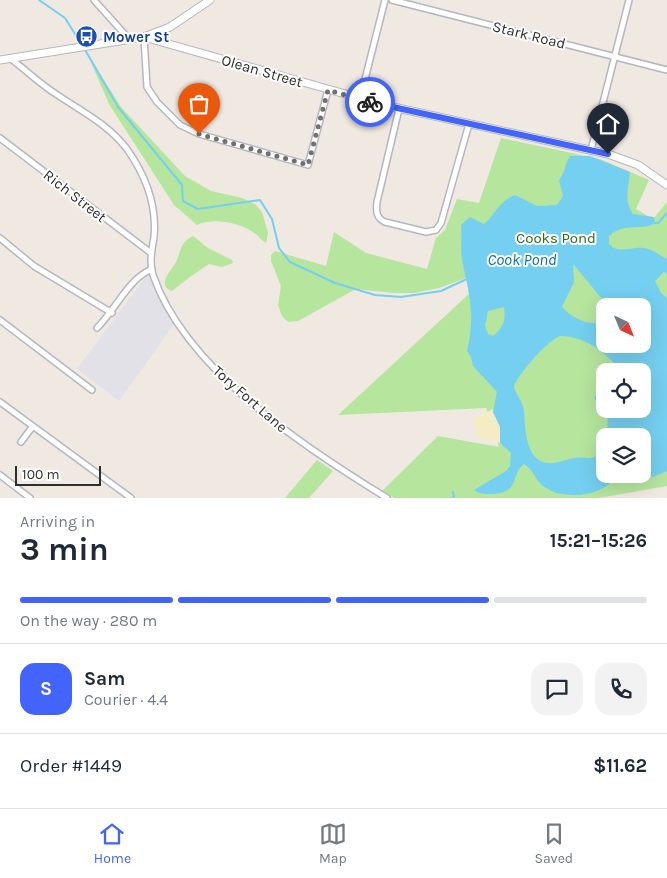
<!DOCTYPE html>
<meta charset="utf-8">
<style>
body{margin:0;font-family:Karla,sans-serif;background:#f2f2f3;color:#1f2937;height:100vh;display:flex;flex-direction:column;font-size:19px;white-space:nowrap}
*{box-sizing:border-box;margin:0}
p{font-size:16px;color:#747a83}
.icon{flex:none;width:28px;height:28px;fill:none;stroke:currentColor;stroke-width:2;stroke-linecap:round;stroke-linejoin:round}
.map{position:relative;height:498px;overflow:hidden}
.details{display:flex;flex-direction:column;background:#fff;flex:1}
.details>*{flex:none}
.needle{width:32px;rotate:137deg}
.tools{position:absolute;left:596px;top:298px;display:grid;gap:10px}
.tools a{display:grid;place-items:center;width:55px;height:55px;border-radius:10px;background:#fff;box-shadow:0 5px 20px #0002;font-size:25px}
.scale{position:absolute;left:15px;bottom:12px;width:86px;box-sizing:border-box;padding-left:5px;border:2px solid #2e2e2e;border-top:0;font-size:14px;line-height:18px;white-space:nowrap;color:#2e2e2e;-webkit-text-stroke:4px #fff;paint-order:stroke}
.pin{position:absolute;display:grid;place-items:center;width:42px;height:42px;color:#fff;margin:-51px -21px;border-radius:50% 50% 50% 0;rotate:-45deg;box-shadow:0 0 5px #0007}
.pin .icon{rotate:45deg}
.courier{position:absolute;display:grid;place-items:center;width:50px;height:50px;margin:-25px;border:4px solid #4264fb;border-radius:50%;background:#fff;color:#222;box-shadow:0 1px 6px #0007}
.overview em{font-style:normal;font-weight:700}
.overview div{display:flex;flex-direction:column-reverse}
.overview{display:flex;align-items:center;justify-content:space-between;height:85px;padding:0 20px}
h1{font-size:32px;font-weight:700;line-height:38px}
.bar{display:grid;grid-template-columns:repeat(4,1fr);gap:8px 5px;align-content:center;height:60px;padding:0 20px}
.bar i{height:6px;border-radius:4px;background:#e0e1e3}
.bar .active{background:#4264fb}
.bar p{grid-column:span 4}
.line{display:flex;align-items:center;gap:12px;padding:0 20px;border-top:1px solid #e0e1e3}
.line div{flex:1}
.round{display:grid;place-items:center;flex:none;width:52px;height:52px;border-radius:15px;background:#f2f2f3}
.dock{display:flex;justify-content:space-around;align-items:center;height:70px;border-top:1px solid #e0e1e3;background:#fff;font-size:14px;color:#747a83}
.dock a{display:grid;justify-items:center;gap:2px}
.dock .active{color:#4264fb}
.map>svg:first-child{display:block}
.industrial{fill:#e3e1e8}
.green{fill:#b6e59e;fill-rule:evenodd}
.sand{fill:#f3ecc5}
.water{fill:#75cff0;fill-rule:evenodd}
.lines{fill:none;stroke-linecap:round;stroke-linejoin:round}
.stream{stroke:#75cff0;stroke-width:2}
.street-casing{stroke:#b4b7c1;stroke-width:8}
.secondary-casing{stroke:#b4b7c1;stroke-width:9}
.street{stroke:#fff;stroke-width:5}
.secondary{stroke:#fff;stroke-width:7}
.done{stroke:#726f6d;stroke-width:5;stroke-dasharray:0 9}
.route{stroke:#4264fb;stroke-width:6}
.labels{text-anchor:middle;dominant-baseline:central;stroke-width:4;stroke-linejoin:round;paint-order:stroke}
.street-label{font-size:15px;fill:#2e2e2e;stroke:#fff}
.transit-label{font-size:15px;font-weight:bold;fill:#164399;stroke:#fff;text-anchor:start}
.park-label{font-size:15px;fill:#2c6e1b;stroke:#fff}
.water-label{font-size:16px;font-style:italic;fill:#0d6fa3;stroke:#fff}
</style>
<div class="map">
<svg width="667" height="498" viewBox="0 0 667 498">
<rect width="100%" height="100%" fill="#efe9e1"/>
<path class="industrial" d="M148,274L174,324L119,401L77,369Z"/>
<path class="green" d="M87,53L121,107L185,176L211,191L242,198L255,204L262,212L268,233L266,243C262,241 260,238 257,235C242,223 214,217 197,225L174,205L109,104Z
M501,138L600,159L649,180L636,209L653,219L667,202V486L599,498H394L382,491L438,436L499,447L486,408L338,415L471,292L470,283L466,278L439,288L414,293H394L356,289L298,321L288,322L282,316L278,305L281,286L271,261V255L275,251L326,266L334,232L366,253L427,269L436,238L445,230L457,199L479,203ZM605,306H642V344H605ZM605,371H642V409H605ZM605,436H642V474H605Z
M193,236L208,248L232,260L233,263L222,267L209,264C197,272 184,281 172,291C156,285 171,271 176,262C181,251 180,242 193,236Z
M317,460L333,471L309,498H285Z"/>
<path class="sand" d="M493,409L500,427V443L478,437L473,419Z"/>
<path class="water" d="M570,156H590L630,172C629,187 623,199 633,214L654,217L655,223C641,232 626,221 609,236V244C621,256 633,244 648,249C655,251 661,256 667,259V274L664,272L655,281L661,293L667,298V471L653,477L643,473L642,436H607L608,416L594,398L605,381V409H642V371H614L615,364C600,348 582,336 560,336C547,341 519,373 514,386C515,394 523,401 524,411C525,426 525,462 548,463C557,464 566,459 575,458C590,456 588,462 604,452L605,448V474H620C603,494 582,498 556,493C550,490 543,487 539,482C534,476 532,469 524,464C510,474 521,493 492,494C485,494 479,494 474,490L506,471L510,466L511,453L500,443V427L493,412L497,392L473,366L471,357L467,351C475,319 470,296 463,265C460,253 462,238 461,225L470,217L484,224C496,214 499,201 515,195L537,206L557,205L563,196L559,180C567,170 564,164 570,156ZM573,264L608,306H642V344H605V315L597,323C584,324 571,317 562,307L574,282ZM504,307C506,320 504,327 493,336L488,334L485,326L488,311Z"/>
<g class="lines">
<path class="stream" d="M39,0L65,18L82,45
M84,48L118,107L182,185L183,201L198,209L260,200L272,219L279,248L290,262L335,283L375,295L401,297L441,291L469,278
M655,223H658L667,213
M453,492L454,498"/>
<defs>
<path id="street" d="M94,0L129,39
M392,0L667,70
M144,37L147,87L157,102L180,125L199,134L308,165L328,90
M11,59C26,70 40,84 56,94C81,111 108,124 127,149C146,176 157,205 154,237C152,250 149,262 153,275C185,369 305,448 387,498
M360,99L385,0
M399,109L377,202C376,211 376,218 385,222L426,232L436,230L441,223L469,124
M0,138L151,253
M591,150L629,0
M0,238L34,266L112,313
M0,320L92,390
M97,328C116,309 129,278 152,269
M0,402L131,498
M21,442L33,426
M0,475L30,498"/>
<path id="secondary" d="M144,37L384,105L608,154L638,165L667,185
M0,60L144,37L170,27L210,0"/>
</defs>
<use href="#street" class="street-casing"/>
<use href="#secondary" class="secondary-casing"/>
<use href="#street" class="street"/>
<use href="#secondary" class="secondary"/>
</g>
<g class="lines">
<path class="done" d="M199,134L308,165L328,90L370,102"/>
<path class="route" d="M370,102L608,154"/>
</g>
<defs>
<symbol id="bus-disc" viewBox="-11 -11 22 22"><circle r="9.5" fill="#1a4fb4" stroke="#fff"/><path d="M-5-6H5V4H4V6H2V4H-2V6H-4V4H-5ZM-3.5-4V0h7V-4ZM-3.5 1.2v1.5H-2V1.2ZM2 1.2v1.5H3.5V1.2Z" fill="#fff"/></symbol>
</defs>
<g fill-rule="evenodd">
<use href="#bus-disc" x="74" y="24" width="25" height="25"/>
</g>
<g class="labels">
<g class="street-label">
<text transform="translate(529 35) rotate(14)">Stark Road</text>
<text transform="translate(262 71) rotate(16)">Olean Street</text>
<text transform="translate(75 196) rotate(38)">Rich Street</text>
<text transform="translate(250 399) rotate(41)">Tory Fort Lane</text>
</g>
<g class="transit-label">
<text x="103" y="37">Mower St</text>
</g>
<g class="park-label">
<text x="556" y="238">Cooks Pond</text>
</g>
<g class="water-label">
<text x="522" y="259">Cook Pond</text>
</g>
</g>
</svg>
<div class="tools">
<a><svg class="needle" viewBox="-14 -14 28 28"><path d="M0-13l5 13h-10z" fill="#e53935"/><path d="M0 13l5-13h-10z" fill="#747a83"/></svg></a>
<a><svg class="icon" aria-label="locate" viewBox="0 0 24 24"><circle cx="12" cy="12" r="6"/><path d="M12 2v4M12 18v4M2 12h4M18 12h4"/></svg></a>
<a><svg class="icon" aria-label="layers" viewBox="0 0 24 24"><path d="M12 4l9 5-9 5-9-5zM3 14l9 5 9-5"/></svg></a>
</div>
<div class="scale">100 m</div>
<div class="pin" style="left:199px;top:134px;background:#ea580c"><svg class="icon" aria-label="bag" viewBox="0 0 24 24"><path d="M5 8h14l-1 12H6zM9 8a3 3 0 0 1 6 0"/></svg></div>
<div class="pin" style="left:608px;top:154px;background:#1f2937"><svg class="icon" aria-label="home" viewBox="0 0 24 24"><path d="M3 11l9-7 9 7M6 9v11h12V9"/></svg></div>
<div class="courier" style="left:370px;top:102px"><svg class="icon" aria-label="bike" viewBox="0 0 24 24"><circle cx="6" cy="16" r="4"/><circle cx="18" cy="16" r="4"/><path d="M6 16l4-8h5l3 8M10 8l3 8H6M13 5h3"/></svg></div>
</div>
<section class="details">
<div class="overview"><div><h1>3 min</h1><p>Arriving in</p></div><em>15:21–15:26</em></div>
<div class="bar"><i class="active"></i><i class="active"></i><i class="active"></i><i></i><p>On the way · 280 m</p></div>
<div class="line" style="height:90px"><b class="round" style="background:#4264fb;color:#fff">S</b><div><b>Sam</b><p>Courier · 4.4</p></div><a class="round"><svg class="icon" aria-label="chat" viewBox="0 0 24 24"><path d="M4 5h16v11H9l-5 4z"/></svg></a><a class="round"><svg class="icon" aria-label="phone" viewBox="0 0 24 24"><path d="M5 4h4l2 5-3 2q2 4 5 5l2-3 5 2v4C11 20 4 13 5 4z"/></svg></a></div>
<div class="line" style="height:65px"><div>Order #1449</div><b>$11.62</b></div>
</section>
<nav class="dock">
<a class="active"><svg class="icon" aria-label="home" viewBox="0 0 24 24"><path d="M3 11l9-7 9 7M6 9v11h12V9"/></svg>Home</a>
<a><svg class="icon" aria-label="map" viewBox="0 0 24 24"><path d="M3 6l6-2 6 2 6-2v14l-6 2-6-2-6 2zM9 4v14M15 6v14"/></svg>Map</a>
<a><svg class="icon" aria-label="saved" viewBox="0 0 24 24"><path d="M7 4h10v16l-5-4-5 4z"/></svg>Saved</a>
</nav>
